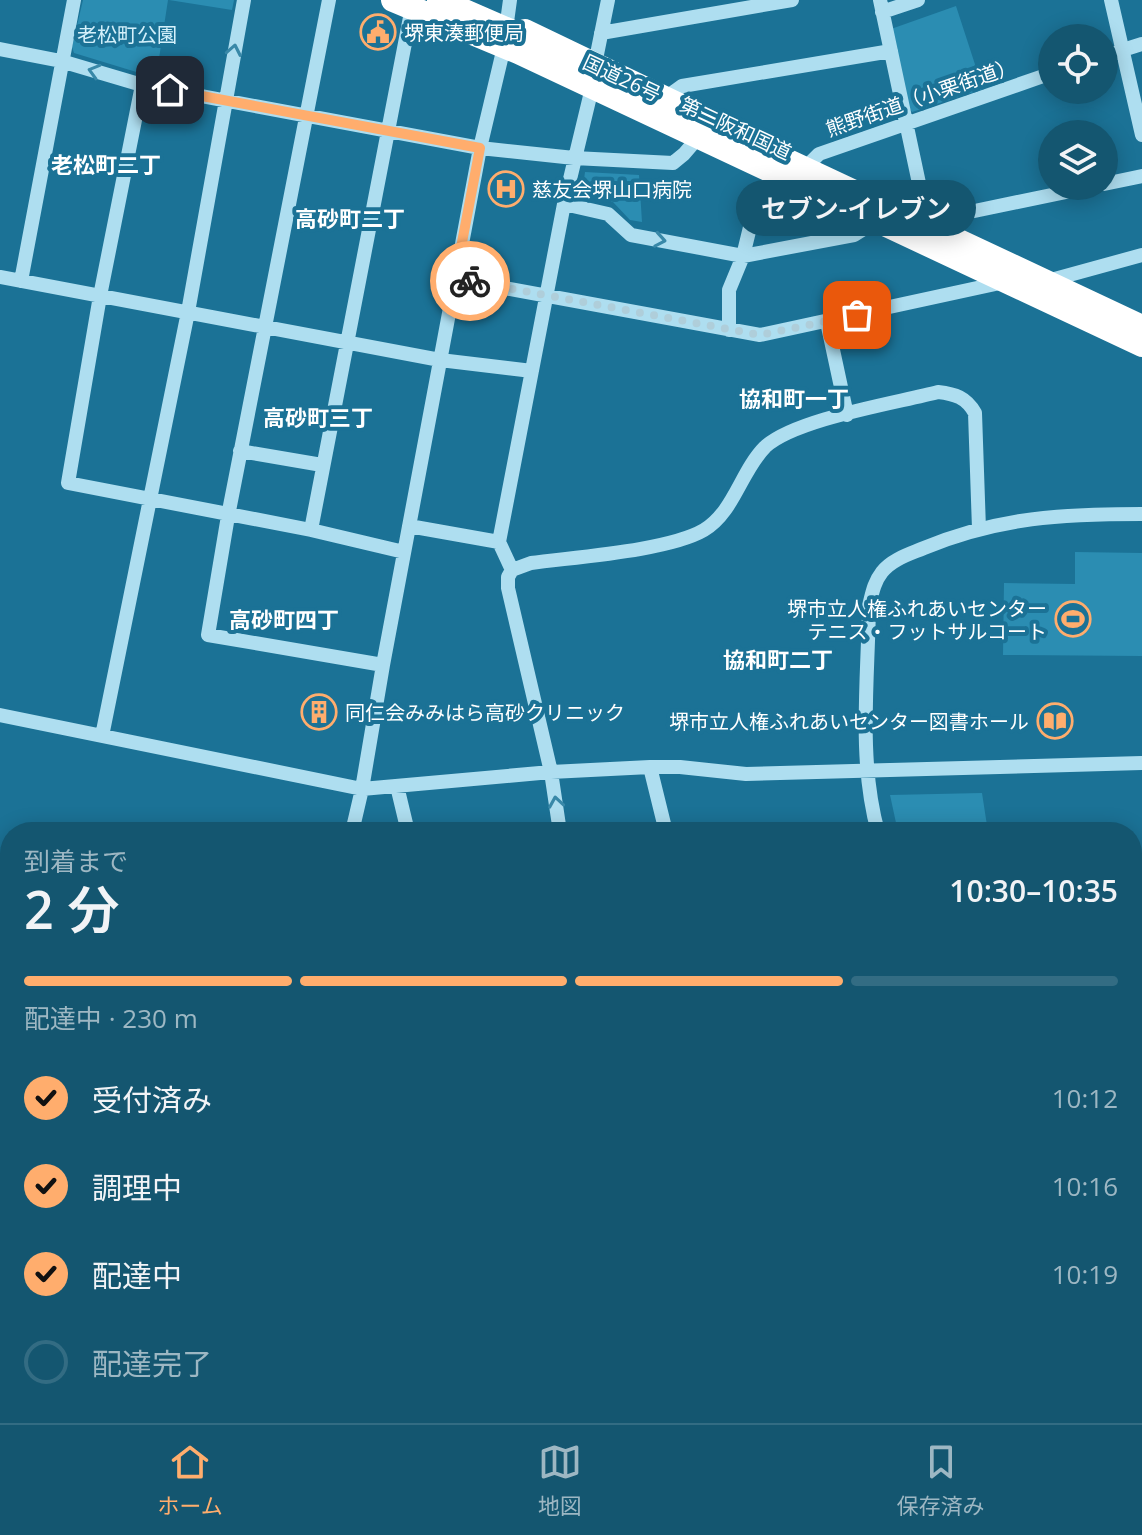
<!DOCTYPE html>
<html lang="ja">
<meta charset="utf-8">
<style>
body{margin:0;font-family:"Open Sans","Noto Sans JP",sans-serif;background:#1d5c75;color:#f1f3f6;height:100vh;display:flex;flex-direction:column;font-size:30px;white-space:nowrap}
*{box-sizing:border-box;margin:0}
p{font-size:26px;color:#9db7c3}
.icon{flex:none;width:44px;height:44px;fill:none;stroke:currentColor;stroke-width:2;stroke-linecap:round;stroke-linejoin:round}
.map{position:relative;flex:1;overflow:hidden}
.details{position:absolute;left:0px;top:822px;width:1142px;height:602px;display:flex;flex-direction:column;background:#145670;border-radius:32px 32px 0 0;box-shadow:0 4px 20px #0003}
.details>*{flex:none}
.buttons{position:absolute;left:1038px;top:24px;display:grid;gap:16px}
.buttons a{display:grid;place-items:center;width:80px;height:80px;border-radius:50%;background:#145670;box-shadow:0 4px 20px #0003;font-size:40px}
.pin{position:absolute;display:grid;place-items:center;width:68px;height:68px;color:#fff;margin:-34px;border-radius:16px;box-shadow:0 4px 12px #0006}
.courier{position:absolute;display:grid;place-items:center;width:80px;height:80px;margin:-40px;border:6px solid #ffad6d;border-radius:50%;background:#fff;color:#222;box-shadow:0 2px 10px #0007}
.bubble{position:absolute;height:56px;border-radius:28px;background:#145670;box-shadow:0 4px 20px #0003;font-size:26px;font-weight:600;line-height:56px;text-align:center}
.overview em{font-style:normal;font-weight:600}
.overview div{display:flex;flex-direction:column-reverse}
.overview{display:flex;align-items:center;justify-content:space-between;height:136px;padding:0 24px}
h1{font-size:52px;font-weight:600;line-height:60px}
.bar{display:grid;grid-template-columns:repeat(4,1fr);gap:12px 8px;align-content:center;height:96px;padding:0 24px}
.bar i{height:10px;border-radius:6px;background:#336c83}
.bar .selected{background:#ffad6d}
.bar p{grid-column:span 4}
ol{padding:0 24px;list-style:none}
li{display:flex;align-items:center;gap:24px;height:88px}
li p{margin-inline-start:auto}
li .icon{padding:8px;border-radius:50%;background:#ffad6d;color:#111;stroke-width:4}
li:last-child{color:#9db7c3}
li i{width:44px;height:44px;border:4px solid #336c83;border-radius:50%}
.dock{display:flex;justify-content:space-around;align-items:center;height:112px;border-top:2px solid #336c83;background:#145670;font-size:22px;color:#9db7c3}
.dock a{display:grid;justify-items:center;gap:4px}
.dock .selected{color:#ffad6d}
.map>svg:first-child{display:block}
.green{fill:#2b8db2}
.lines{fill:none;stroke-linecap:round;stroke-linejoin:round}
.path{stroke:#aedef0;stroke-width:2;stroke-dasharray:4 6;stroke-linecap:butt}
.minor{stroke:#aedef0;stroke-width:14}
.highway{stroke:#fff;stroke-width:24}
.highway-bridge{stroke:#fff;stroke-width:24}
.oneway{stroke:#3888a8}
.done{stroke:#afceda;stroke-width:8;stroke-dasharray:0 14.4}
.route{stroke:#ffad6d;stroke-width:10}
.labels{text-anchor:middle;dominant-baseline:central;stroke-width:8;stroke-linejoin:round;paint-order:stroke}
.poi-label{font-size:20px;fill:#fff;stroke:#1b7296;text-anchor:start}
.park-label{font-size:20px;fill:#d5f1fb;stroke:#1b7296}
.street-label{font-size:20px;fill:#fff;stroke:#1b7296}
.neighbourhood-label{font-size:22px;font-weight:bold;fill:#fff;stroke:#1b7296}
</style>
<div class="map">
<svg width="1142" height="1423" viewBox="0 0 1142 1423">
<rect width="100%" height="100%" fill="#1b7296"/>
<path class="green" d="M83,0H168L156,78L74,53L72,47Z
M169,0H234L232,10Z
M956,6L983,89L912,112L908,107L891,29Z
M585,172L639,175L642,222L630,220L613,202L582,195Z
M1075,552L1142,553V656L1003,655L1004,583L1075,584Z
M982,793L988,832H898L890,795Z"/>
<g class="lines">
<path class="path" d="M665,1414L705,1423
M272,1423L275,1414
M408,1423L410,1414
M543,1423L545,1414
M590,1423L592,1414
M624,1423L625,1414
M758,1423L760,1414"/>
<path class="minor" d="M329,0L228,516L208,635L383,665
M880,0L923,202L918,216
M1111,0L1142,135
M882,12L918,0
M601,33L792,0
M0,49L61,61L142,85L480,148L574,158L673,163L684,154L696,140
M1104,56L1142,44
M595,64L608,0
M142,85L100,296L68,483L311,530L404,552
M664,99L682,86L891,51
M807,166L819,154L1052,73
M1104,184L1142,176
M564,204L608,214L631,235L743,256L854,235L873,223
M939,228L947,219L960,214L1095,186
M0,277L440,360L532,371
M455,279L760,335L1000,283
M1051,280L1142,255
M21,281L74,0
M827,322L847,415
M729,330V290L743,256L752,219L779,179
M240,451L322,465
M409,526L499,542
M311,530L411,12
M512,570L499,542L564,204L591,92
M0,715L362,789L551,772L650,767H680L746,774L1142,763
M102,736L188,312L244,0
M650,767L666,832
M397,786L408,832
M352,832L362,789L383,665L480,148L503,51L510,0
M560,832L551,772L508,588V577L512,570L531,563C574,557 668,551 704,530C734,512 741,471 765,447C795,419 896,403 938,392C955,394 966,397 975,413L979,529
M878,832C858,760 868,680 869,606C872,594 874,582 882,572C892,559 910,554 924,548C999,517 1063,514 1142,514
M1132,1014H1142
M1132,1129L1142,1081
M1132,1412L1142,1414
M822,1414L841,1418L840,1423
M240,1423L242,1414
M339,1423L341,1414
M479,1423L481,1414
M608,1423L610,1414
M876,1423L878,1414
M1072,1423L1074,1414"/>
<path class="highway" d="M525,31L723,126"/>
<path class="highway-bridge" d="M393,0L518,52L1142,345
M439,0L543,45
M703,121L1142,327"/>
</g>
<defs><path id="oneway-chevron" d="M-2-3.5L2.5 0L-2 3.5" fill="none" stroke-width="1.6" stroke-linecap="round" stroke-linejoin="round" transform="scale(2)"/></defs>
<g class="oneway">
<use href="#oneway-chevron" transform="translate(234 50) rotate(-79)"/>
<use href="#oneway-chevron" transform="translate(94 71) rotate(-164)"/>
<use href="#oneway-chevron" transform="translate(660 240) rotate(10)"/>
<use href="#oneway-chevron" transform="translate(556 802) rotate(-99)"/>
</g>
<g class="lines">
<path class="done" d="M470,281L760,335L857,315"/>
<path class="route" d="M170,90L480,148L455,279L470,281"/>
</g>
<defs>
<symbol id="civic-ring" viewBox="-11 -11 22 22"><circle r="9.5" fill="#1b7296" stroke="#ffad6d" stroke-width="1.5"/><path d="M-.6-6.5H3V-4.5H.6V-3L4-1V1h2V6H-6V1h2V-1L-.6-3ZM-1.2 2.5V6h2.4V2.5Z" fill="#ffad6d"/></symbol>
<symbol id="hospital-ring" viewBox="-11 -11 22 22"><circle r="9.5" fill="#1b7296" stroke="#ffad6d" stroke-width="1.5"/><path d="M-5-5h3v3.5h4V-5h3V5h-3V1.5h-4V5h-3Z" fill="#ffad6d"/></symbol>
<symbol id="stadium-ring" viewBox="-11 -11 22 22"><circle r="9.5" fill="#1b7296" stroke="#ffad6d" stroke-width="1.5"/><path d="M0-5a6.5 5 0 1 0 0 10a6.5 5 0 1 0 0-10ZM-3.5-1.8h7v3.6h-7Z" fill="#ffad6d"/></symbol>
<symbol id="building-ring" viewBox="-11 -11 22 22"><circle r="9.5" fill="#1b7296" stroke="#ffad6d" stroke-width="1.5"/><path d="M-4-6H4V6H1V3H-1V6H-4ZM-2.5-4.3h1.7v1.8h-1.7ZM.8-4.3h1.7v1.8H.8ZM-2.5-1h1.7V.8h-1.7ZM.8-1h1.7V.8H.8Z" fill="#ffad6d"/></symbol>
<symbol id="library-ring" viewBox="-11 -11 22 22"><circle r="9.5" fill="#1b7296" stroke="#ffad6d" stroke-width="1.5"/><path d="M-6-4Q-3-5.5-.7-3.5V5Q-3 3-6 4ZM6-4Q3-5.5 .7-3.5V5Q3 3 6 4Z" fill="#ffad6d"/></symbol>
</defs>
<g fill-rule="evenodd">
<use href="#civic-ring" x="358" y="12" width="40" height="40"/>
<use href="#hospital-ring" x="486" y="169" width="40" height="40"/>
<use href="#stadium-ring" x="1053" y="599" width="40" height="40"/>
<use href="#building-ring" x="299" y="692" width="40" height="40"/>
<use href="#library-ring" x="1035" y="701" width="40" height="40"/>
</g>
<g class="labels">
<g class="poi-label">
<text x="404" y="32">堺東湊郵便局</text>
<text x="532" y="189">慈友会堺山口病院</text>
<text x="1047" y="608" text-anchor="end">堺市立人権ふれあいセンター<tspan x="1047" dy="23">テニス・フットサルコート</tspan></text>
<text x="345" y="712">同仁会みみはら高砂クリニック</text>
<text x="1029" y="721" text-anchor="end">堺市立人権ふれあいセンター図書ホール</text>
</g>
<g class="park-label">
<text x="127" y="34">老松町公園</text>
</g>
<g class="street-label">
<text transform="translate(622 78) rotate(25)">国道26号</text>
<text transform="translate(921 97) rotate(-19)">熊野街道（小栗街道）</text>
<text transform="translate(736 128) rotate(25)">第二阪和国道</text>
</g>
<g class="neighbourhood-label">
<text x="106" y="164">老松町二丁</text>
<text x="350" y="218">高砂町二丁</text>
<text x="794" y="398">協和町一丁</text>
<text x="318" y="417">高砂町三丁</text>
<text x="284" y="619">高砂町四丁</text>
<text x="778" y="659">協和町二丁</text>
</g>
</g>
</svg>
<div class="buttons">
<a><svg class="icon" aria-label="locate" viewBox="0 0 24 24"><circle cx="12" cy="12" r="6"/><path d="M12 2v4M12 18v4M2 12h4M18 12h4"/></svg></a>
<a><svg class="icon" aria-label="layers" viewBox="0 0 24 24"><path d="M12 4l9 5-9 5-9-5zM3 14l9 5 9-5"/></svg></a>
</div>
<div class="pin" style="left:857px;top:315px;background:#ea580c"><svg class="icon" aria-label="bag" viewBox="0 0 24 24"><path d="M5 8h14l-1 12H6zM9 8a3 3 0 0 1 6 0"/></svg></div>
<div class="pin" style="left:170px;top:90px;background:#1f2937"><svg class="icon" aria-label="home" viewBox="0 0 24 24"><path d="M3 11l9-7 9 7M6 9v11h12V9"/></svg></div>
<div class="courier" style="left:470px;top:281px"><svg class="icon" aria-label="bike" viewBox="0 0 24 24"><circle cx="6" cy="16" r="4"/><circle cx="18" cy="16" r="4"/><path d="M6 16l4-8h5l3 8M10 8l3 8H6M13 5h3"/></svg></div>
<div class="bubble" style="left:736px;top:180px;width:240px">セブン-イレブン</div>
<section class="details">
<div class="overview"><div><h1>2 分</h1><p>到着まで</p></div><em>10:30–10:35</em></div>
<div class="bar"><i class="selected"></i><i class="selected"></i><i class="selected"></i><i></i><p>配達中 · 230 m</p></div>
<ol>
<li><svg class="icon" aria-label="check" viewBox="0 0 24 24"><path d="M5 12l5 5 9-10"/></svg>受付済み<p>10:12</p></li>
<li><svg class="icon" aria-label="check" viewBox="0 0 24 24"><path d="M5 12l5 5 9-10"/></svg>調理中<p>10:16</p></li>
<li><svg class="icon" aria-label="check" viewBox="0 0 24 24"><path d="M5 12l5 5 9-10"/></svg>配達中<p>10:19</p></li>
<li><i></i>配達完了</li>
</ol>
</section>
</div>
<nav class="dock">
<a class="selected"><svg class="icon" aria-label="home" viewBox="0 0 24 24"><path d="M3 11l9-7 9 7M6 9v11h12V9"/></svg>ホーム</a>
<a><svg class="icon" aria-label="map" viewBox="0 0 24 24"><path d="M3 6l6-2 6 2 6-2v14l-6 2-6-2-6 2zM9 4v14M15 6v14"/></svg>地図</a>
<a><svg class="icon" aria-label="saved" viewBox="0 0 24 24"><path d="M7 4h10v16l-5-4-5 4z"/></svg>保存済み</a>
</nav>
